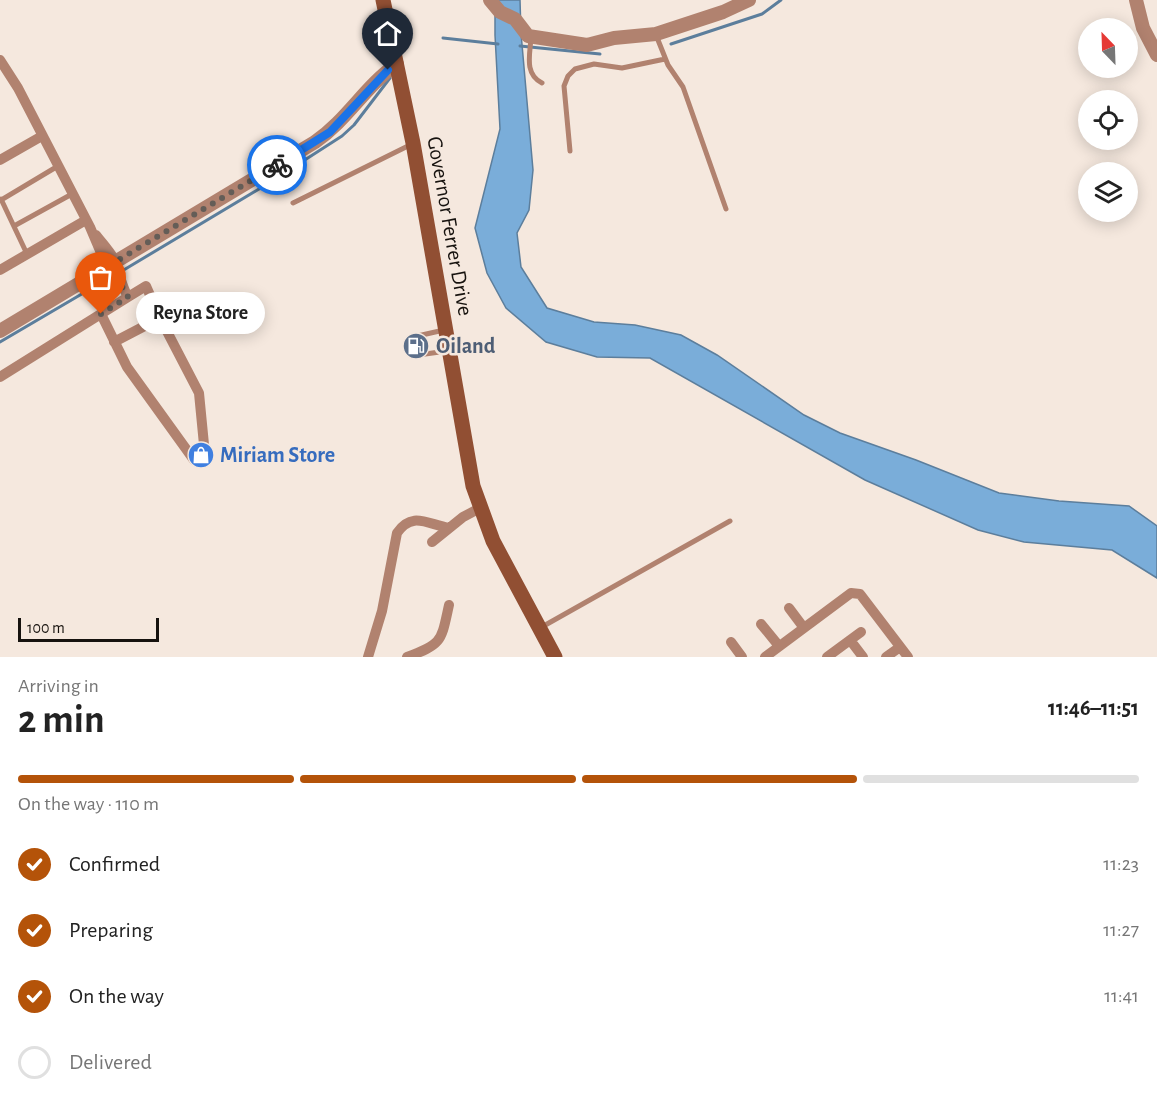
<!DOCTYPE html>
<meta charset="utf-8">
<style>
body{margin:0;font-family:"Alegreya Sans",sans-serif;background:#f2f2f2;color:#222;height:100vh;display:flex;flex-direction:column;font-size:22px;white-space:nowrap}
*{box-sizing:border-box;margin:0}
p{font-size:20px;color:#767676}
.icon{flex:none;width:33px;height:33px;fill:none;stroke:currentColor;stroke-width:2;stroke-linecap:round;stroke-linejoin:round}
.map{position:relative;height:657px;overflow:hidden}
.panel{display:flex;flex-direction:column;background:#fff;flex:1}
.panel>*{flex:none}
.needle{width:39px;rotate:337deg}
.controls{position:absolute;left:1078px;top:18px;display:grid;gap:12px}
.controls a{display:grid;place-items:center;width:60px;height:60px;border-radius:50%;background:#fff;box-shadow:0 3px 15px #0003;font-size:30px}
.scale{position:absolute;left:18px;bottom:15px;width:141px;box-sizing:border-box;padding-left:6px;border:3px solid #16120e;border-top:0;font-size:16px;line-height:21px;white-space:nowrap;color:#16120e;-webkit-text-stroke:4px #f5e8de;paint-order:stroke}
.pin{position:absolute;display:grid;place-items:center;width:51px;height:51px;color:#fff;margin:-62px -26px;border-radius:50% 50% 50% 0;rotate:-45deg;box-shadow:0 0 6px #0007}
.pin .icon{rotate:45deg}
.courier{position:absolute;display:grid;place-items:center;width:60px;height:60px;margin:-30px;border:4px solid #1a73e8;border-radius:50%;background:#fff;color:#222;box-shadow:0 2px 8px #0007}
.bubble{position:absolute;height:42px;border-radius:21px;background:#fff;box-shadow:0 3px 15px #0003;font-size:20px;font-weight:700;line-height:42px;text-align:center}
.overview em{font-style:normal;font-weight:700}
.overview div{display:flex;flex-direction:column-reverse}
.overview{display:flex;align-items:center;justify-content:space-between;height:102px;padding:0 18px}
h1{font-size:39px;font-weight:700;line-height:45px}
.bar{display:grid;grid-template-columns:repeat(4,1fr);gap:9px 6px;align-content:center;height:72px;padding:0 18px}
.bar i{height:8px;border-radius:4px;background:#e0e0e0}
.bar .current{background:#b45309}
.bar p{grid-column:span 4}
ol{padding:0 18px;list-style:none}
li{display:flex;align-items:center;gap:18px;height:66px}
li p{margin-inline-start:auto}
li .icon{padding:6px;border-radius:50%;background:#b45309;color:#fff;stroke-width:4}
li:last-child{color:#767676}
li i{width:33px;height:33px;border:3px solid #e0e0e0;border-radius:50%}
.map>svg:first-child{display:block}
.water{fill:#7aadd9;stroke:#5c7e9c;stroke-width:1.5}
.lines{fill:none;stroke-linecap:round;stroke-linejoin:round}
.stream{stroke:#5c7e9c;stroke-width:3}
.service{stroke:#b1826f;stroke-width:5}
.minor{stroke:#b1826f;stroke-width:10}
.tertiary{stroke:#b1826f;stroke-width:14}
.secondary{stroke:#914f33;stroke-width:15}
.done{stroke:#645d57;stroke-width:6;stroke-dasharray:0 10.8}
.route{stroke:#1a73e8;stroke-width:8}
.labels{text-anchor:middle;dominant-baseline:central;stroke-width:5;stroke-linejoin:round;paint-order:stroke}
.street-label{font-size:22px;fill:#16120e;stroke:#f5e8de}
.service-label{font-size:22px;font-weight:bold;fill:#4e5e75;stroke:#f5e8de;text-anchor:start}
.shop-label{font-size:22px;font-weight:bold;fill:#366cbe;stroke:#f5e8de;text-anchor:start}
</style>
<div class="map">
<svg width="1157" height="657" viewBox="0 0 1157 657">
<rect width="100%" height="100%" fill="#f5e8de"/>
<path class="water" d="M495,0H520L521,33L533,170L529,210L517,233L521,267L547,308L594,322L635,325L681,335L717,355L804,415L840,433L916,460L999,493L1059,501L1129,506L1157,526V578L1112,550L1024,542L978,530L865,480L650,358L597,357L546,342L506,308L487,273L475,228L500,129L495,35Z"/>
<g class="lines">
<path class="stream" d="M443,38L498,44
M671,44L762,14L781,0
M520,46L600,54
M122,271L269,183L342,136L354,125L390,78
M0,342L109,278"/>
<path class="service" d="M656,35L668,65L683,87L726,209
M531,38C530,54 524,74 542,83
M570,151L564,86L568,76L575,69L594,64L622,68L665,59
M1,199L27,254
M1,200L58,166
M293,203L410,145
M14,226L72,194
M444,330L413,337L410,340L413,353L418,355L447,351
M540,628L730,521"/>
<path class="minor" d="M0,60L18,88L90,227L107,267
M0,160L42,136
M96,235C102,243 109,250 114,259C119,271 121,285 128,297
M0,270L86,220
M114,342L160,318
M0,377L128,297L146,286L160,318L199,393L205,455L203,459L198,461L194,460L127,367L101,314
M432,542L463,517L480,508
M789,608L804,628
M761,624L779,646
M850,640L863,657
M731,642L742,657
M368,657L382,611L397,533C412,511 427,524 449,528
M407,657C443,644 441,641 449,605
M765,657L851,593L860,594L908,657
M827,657L861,632
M886,657L900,647"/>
<path class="tertiary" d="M490,0L500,12L515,19L528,36L587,45L614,38L656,34L723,12L749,0
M1136,0L1143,28L1157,55
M0,331L315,142C348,119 365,86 397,64"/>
<path class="secondary" d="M383,0L413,143L473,486L493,541L555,657"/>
</g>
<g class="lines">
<path class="done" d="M101,314L128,297L120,283L115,262L277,165"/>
<path class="route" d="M277,165L330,132L388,70"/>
</g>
<defs>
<symbol id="fuel-disc" viewBox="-11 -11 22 22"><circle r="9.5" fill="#5c6f8a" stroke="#f5e8de"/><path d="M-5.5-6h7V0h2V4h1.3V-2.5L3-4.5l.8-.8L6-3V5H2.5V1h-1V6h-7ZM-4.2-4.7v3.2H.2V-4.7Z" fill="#fff"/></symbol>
<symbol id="shop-disc" viewBox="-11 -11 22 22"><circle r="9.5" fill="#3f7fe0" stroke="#f5e8de"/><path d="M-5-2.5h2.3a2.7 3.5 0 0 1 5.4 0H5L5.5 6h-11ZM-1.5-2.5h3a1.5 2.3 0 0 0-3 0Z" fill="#fff"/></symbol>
</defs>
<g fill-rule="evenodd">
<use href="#fuel-disc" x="401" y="331" width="30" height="30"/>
<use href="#shop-disc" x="186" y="440" width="30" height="30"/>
</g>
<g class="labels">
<g class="street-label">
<text transform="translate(450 226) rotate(80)">Governor Ferrer Drive</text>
</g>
<g class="service-label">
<text x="436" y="346">Oiland</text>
</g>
<g class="shop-label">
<text x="220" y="455">Miriam Store</text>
</g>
</g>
</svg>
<div class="controls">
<a><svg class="needle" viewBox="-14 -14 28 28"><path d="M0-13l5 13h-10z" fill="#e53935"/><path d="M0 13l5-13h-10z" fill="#767676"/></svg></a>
<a><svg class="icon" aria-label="locate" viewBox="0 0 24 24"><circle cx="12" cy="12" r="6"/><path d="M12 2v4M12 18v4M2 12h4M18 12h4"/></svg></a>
<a><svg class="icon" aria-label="layers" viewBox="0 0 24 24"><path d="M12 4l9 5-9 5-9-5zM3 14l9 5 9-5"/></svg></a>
</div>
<div class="scale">100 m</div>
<div class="pin" style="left:101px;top:314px;background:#ea580c"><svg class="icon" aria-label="bag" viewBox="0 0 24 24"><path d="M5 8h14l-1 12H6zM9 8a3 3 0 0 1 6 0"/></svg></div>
<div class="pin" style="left:388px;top:70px;background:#1f2937"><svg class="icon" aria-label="home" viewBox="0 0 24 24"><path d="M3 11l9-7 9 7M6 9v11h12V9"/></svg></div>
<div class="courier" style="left:277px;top:165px"><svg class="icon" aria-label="bike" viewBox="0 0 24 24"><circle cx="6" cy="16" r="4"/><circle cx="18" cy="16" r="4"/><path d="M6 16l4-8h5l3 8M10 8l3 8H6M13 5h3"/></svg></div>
<div class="bubble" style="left:136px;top:292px;width:129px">Reyna Store</div>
</div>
<section class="panel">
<div class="overview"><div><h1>2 min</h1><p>Arriving in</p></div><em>11:46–11:51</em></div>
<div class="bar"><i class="current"></i><i class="current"></i><i class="current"></i><i></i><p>On the way · 110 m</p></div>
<ol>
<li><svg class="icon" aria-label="check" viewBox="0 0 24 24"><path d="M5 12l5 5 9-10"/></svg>Confirmed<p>11:23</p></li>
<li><svg class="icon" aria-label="check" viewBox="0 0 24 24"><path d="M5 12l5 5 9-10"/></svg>Preparing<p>11:27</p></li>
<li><svg class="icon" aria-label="check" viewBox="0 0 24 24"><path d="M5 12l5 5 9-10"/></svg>On the way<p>11:41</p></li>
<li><i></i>Delivered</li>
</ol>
</section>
